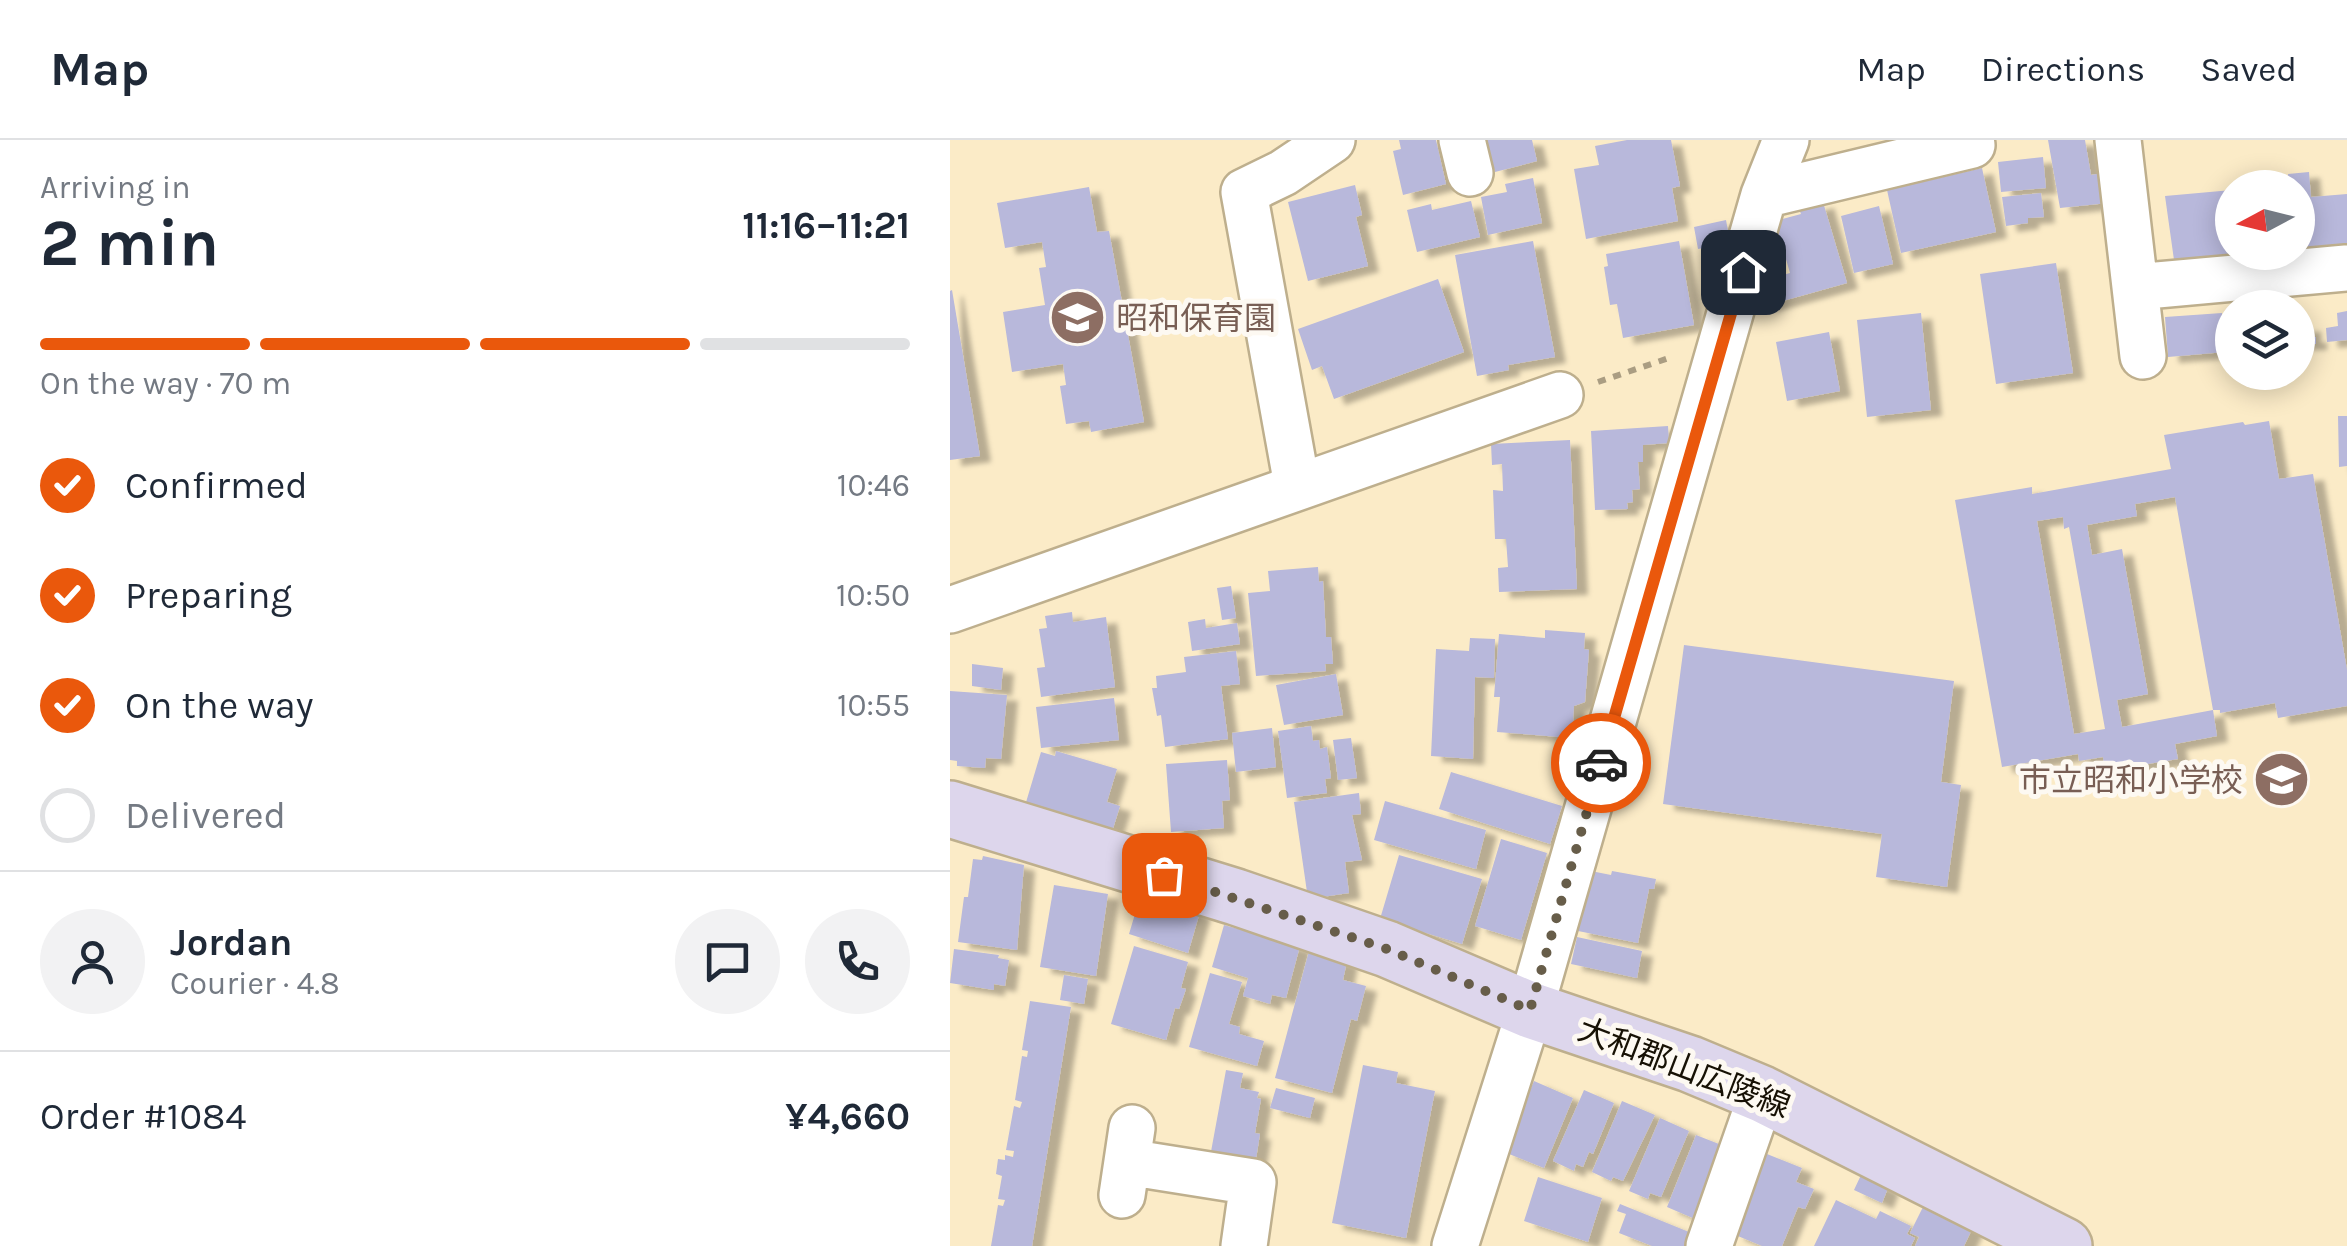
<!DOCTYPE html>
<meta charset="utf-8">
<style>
body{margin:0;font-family:Karla,"Noto Sans JP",sans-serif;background:#f2f2f3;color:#1f2937;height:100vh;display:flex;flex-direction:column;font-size:38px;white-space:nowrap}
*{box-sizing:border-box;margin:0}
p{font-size:32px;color:#747a83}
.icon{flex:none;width:55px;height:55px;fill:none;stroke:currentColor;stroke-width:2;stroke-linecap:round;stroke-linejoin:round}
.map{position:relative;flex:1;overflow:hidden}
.drawer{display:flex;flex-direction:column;background:#fff;width:950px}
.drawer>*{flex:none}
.needle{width:65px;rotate:263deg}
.tools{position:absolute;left:1265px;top:30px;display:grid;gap:20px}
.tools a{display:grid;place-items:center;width:100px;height:100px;border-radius:50%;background:#fff;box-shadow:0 5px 25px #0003;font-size:50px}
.pin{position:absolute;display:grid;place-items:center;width:85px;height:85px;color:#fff;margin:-42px;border-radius:20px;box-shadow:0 5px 15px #0006}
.courier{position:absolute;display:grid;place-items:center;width:100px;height:100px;margin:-50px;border:8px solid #ea580c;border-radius:50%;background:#fff;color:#222;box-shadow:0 2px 12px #0007}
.summary em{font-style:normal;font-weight:700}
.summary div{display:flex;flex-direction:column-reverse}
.summary{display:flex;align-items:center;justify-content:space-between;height:170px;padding:0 40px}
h1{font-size:65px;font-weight:700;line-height:75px}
.bar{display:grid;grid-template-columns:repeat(4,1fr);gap:15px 10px;align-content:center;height:120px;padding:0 40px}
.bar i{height:12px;border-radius:8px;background:#e0e1e3}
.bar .active{background:#ea580c}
.bar p{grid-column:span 4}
.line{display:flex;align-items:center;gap:25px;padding:0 40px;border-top:2px solid #e0e1e3}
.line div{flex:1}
.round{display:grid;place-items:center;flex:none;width:105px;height:105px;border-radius:52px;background:#f2f2f3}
ol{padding:0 40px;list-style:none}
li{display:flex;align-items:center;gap:30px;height:110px}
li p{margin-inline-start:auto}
li .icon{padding:10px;border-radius:50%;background:#ea580c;color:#fff;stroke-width:4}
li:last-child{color:#747a83}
li i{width:55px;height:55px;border:5px solid #e0e1e3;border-radius:50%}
header{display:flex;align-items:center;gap:60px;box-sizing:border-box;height:140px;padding:0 50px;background:#fff;border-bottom:2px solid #e0e1e3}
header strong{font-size:48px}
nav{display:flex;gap:55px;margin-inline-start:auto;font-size:35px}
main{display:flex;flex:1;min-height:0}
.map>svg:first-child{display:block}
.building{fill:#b8b8db;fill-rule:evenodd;filter:url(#shadow)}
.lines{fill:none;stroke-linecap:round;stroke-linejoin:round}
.street-casing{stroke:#beaf8d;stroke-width:50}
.secondary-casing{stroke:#beaf8d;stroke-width:60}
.path{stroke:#aa9d82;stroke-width:6;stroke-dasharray:8 8;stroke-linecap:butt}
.street{stroke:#fff;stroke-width:45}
.secondary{stroke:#ddd6ec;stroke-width:55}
.done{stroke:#675d49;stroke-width:10;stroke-dasharray:0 18}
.route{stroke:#ea580c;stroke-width:12}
.labels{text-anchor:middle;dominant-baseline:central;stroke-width:10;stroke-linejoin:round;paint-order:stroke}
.education-label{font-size:32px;fill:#785e54;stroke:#fdf9f2;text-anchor:start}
.street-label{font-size:32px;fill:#171105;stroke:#fdf9f2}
</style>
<header>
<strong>Map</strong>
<nav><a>Map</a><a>Directions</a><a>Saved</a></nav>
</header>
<main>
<section class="drawer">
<div class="summary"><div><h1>2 min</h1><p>Arriving in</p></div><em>11:16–11:21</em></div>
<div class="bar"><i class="active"></i><i class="active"></i><i class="active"></i><i></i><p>On the way · 70 m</p></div>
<ol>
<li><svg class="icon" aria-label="check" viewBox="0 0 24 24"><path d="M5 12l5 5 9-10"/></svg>Confirmed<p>10:46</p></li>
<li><svg class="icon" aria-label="check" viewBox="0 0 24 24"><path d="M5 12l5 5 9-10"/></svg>Preparing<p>10:50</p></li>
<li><svg class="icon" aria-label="check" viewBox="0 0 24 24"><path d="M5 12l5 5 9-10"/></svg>On the way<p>10:55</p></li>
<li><i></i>Delivered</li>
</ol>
<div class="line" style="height:180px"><a class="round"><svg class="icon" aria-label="person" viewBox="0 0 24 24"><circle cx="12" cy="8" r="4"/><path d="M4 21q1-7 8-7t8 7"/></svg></a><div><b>Jordan</b><p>Courier · 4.8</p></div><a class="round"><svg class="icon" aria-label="chat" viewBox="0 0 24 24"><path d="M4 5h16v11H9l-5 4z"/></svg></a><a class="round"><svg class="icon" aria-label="phone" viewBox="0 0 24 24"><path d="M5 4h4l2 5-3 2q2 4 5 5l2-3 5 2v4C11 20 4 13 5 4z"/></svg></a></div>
<div class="line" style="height:130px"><div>Order #1084</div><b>¥4,660</b></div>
</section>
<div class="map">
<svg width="1397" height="1106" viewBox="0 0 1397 1106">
<defs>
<filter id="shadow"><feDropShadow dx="11" dy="6" stdDeviation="2.5" flood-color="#0004"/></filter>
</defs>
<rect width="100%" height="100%" fill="#fbebc7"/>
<path class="building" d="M449,0H486L496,44L453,55L443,11L451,9Z
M536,0H582L587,21L545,32Z
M677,0H721L730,46L722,48L728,81L636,99L624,29L649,25L645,6Z
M1098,0H1135L1141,35L1153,33L1158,63L1110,68Z
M1093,17L1096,48L1051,52L1048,22Z
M1032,28L1046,92L951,113L937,50Z
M1359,32L1361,57L1397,54V111L1348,115V48H1339L1338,34Z
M583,38L592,83L538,95L531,57L557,52L555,44Z
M405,45L412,75L406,77L418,126L358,141L338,62Z
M139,47L147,92L159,91L194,282L141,292L139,281L116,284L110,246L116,245L113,224L62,232L53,172L95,165L89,128L96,127L92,102L55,108L47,63Z
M1282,50V112H1300L1301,120L1225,127L1215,56Z
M1091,53L1094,77L1078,78V83L1056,86L1052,57Z
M521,61L530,97L467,112L457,70L481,64L482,70Z
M873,62L897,143L815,166L812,154L818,152L815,140L840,133L825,81L851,74L849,69Z
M929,66L943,124L904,133L891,76Z
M776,80L780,102L771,104L775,122L763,125L759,107L748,109L744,87Z
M583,101L605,217L558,225L559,230L527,236L505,115Z
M729,101L744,185L673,198L667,164L660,165L654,127L658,126L656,114Z
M1106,123L1123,233L1046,244L1030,134Z
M488,139L514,212L384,259L372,226L362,230L348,189Z
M2,150L30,316L0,320V151Z
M1397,171V200L1377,202L1376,188L1388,186L1387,173Z
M971,173L981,270L917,277L907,180Z
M1272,173L1275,212L1218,217L1215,177Z
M1348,186H1360V197H1366V204H1348Z
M879,192L890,251L837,261L826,202Z
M1388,276H1397V326L1389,327Z
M1319,281L1329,339L1363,334L1397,530V566L1328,578L1325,563L1270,573V570H1263L1225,357L1185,364L1187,376L1137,385L1142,415L1172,409L1198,554L1167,560L1172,587L1263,570L1267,596L1225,604L1228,619L1155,631L1153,617L1129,621L1128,614L1052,627L1005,360L1082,347V354L1221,329L1214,295L1293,282L1295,285ZM1113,377L1114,389L1119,387L1155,589L1124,594L1087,381Z
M718,286L719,303L693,305V322H688L690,349L682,350L683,362L677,363L678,369L645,370L641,291Z
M620,300L627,449L549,452L548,428L558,427L556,399H545L543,350L553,351L552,324L542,325L541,304Z
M368,427L369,442L373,441L376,497H381L383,524H375L376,531L306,536L298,453L320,451L318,431Z
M281,446L286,478L272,480L267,448Z
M122,472L123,482L156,477L165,547L91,557L87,528L95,527L89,489L97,488L95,476Z
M255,479L256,488L287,483L290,504L242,511L238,482Z
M595,490L635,493L634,509L639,510L635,562L624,566L622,598L547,592L550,557H544L549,494L595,498Z
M520,498L545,499L544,538L525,537L523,619L481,616L486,509L519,511Z
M734,505L1004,541L991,642L1011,645L997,747L926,737L932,694L713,664Z
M286,511L290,544L271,546L278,599L215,607L211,575L207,576L202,548H207L206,536L236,532L234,517Z
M22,524L53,528L51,550L22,546Z
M386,534L393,575L334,585L326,545Z
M0,551L57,555L51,619L36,618L35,628L7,626V621L0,620Z
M164,558L169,600L91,608L86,567Z
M361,586L363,601L369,600L370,609L377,607L381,638L375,639L377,653L337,658L328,591Z
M322,588L326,627L286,632L282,593Z
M401,598L407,638L388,640L383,600Z
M106,611L167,629L157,662L170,666L161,695L74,669L91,612L105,616Z
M277,620L280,660L272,661L274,688L221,692L216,624Z
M501,632L612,666L600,704L489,669Z
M409,653L411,674L402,675L412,720L395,722L399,753L358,759L344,662Z
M435,661L536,690L526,729L424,700Z
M551,699L597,713L571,800L525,786Z
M449,715L532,739L512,804L430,779Z
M33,716L74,725L67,810L8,802L14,757H18L23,719L32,720Z
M641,731L661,735L662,731L706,739L704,749H699L688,803L628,791Z
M104,745L158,754L146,836L90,827Z
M191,754L250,772L238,813L179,794Z
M274,785L350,806L336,858L322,855L320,864L293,856L298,838L262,827Z
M627,797L692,811L687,838L621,824Z
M184,806L238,822L231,848L236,849L229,869L225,868L216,900L161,884Z
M4,809L49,815L48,818L59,820L55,846L44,844V850L0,843Z
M359,811L397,821L393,840L416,846L407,881L401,879L382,953L325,938Z
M260,833L292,842L279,884L290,887L289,894L314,901L307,926L239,907Z
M114,835L138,839L134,864L110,860Z
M80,861L121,867L82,1106H41L48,1065L53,1066L55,1060L48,1059L52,1036L46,1034L48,1019L55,1020V1015L63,1017L64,1011L56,1010L64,966L70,968L72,962L65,960L72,916L77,917L78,911L72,910Z
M413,925L448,932L446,943L485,951L456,1098L382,1083Z
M276,930L293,933L290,948L309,952L307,958L311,959L305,993L310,994L305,1025L260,1017Z
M584,941L623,958L594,1028L554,1012Z
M326,948L365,958L360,978L320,968Z
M634,950L664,963L643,1014L639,1012L633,1027L626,1024L624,1031L603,1021Z
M672,961L705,975L673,1041L663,1037L661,1041L642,1032Z
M710,978L739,991L711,1057L700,1053L698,1059L679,1051Z
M746,995L774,1006L745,1079L717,1067Z
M817,1014L852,1028L846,1042L864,1049L855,1069L848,1067L832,1106H812L783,1094Z
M911,1035L938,1048L932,1063L904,1050Z
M588,1037L652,1058L638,1102L574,1081Z
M886,1060L926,1079L930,1071L961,1086L957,1094L965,1098L961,1106H864Z
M975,1063L1023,1087L1014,1106H965L969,1097L960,1093Z
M670,1064L739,1092L734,1106H702L669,1093L676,1074L667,1071Z"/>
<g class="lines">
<defs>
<path id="street" d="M512,0L520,33
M1168,0L1193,216
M814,55L1022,5
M1185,147L1396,128
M347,345L294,52L333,33L382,0
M0,470L610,255
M177,1022L303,1042L294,1106
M172,1055L182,988
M505,1106L580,870L814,55L836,0
M759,1106L812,954"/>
<path id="secondary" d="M0,669L286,757L437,809L580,870L740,924L812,954L1114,1106"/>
</defs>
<use href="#street" class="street-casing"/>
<use href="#secondary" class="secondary-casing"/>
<path class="path" d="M648,242L722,217"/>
<use href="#street" class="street"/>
<use href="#secondary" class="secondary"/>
</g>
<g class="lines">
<path class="done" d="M214,735L437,809L580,870L651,623"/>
<path class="route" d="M651,623L793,132"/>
</g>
<defs>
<symbol id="school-disc" viewBox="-11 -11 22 22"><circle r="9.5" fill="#8d6e63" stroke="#fdf9f2"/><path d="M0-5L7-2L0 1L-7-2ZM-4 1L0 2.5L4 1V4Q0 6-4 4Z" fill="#fff"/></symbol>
</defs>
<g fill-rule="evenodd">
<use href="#school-disc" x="96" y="146" width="63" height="63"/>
<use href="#school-disc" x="1300" y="608" width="63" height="63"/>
</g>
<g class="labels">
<g class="education-label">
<text x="166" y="178">昭和保育園</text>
<text x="1293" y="640" text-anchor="end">市立昭和小学校</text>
</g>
<g class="street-label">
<text transform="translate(734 928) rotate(21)">大和郡山広陵線</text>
</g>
</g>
</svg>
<div class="tools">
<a><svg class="needle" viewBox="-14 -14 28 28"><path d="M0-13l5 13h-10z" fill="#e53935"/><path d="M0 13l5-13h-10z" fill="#747a83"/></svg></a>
<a><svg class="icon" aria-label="layers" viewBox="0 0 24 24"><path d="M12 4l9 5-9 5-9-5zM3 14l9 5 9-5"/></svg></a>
</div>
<div class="pin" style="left:214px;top:735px;background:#ea580c"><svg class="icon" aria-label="bag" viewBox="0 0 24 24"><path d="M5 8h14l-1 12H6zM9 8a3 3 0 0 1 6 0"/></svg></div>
<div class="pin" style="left:793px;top:132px;background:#1f2937"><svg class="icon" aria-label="home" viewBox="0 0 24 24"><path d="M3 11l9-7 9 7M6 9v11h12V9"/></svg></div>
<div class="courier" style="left:651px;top:623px"><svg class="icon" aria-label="car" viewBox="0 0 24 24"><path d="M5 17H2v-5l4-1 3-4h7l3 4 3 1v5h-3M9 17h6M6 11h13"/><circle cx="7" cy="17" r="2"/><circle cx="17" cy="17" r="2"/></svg></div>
</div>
</main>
